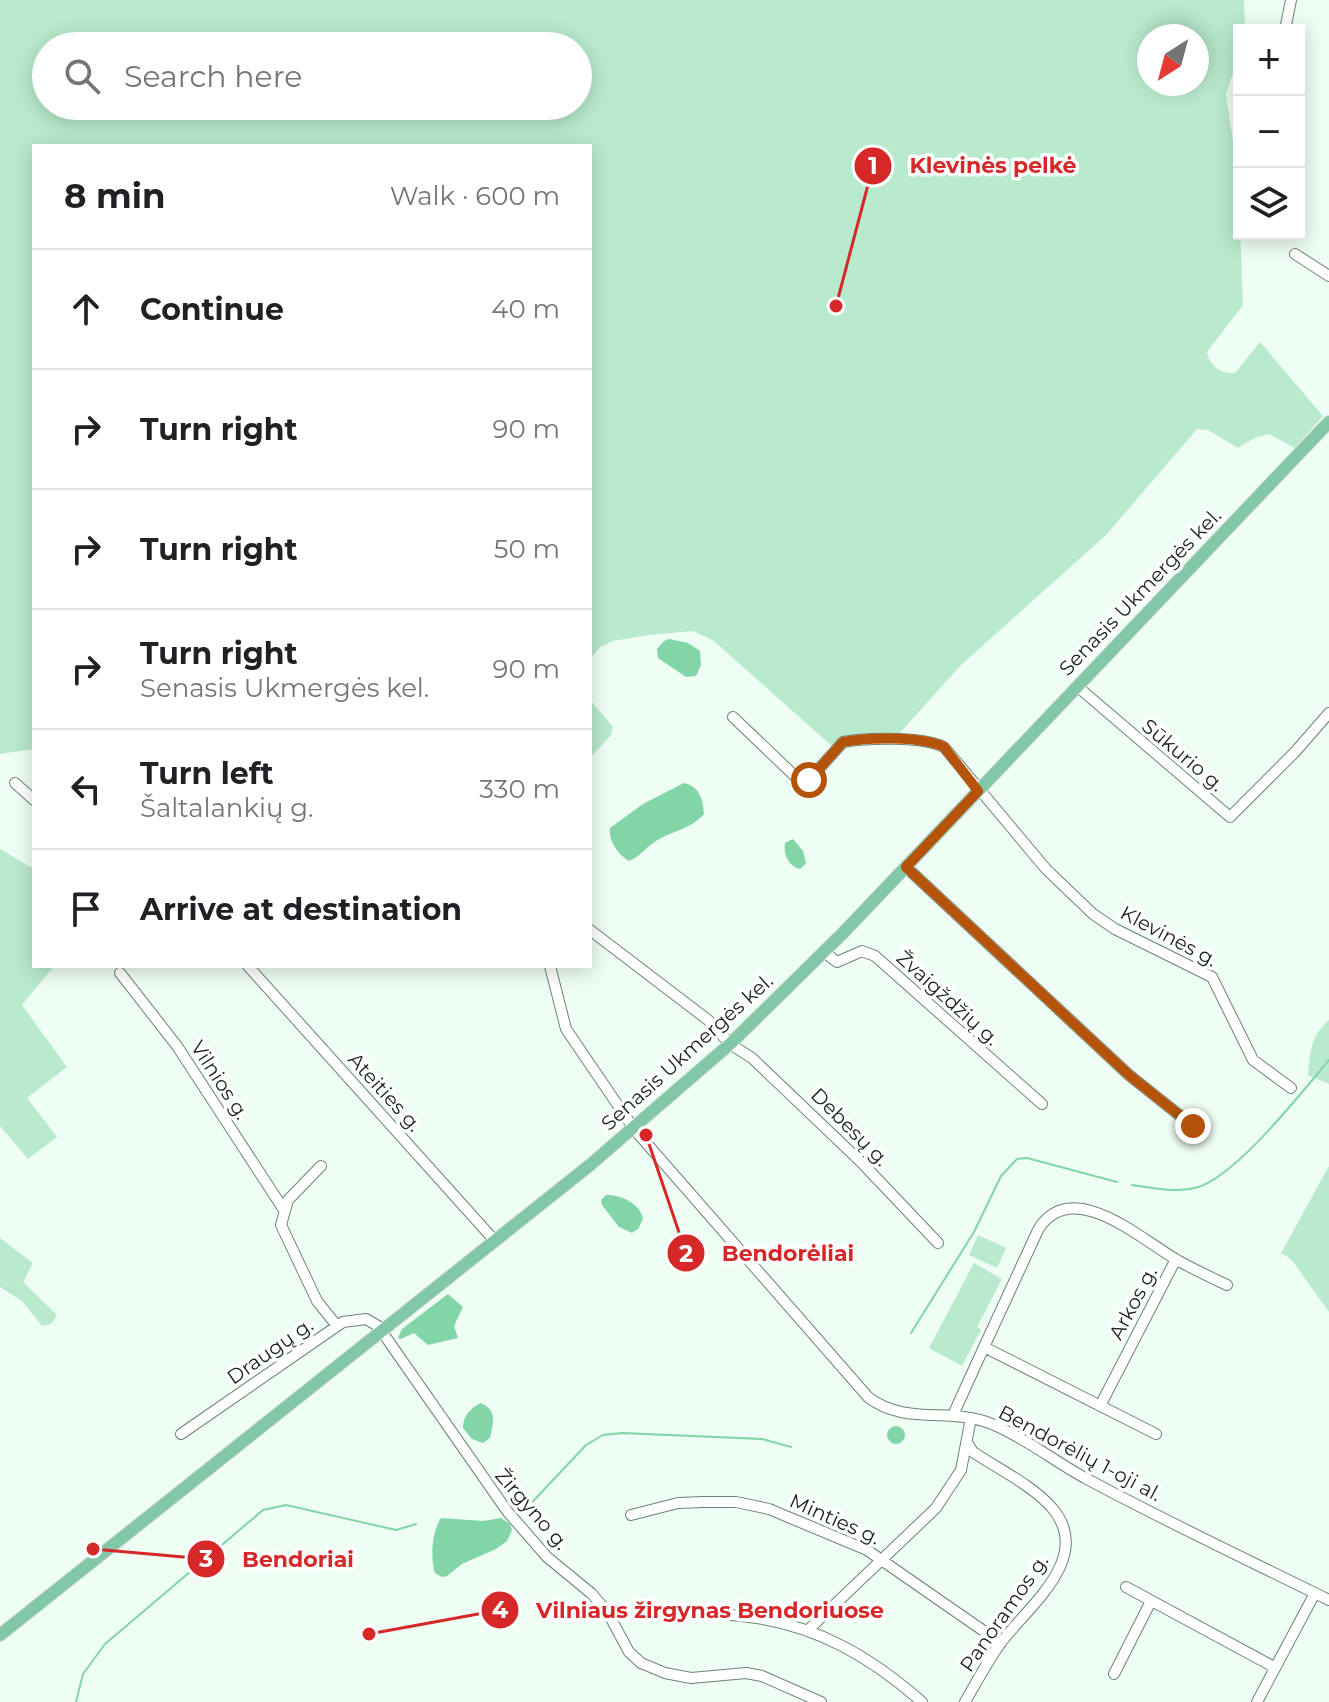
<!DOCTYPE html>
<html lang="en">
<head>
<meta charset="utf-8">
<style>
  body { margin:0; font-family:Montserrat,sans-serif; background:#f2f2f2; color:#202124 }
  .controls { position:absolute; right:24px; top:24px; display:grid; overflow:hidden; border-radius:0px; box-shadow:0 4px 20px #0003 }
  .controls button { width:72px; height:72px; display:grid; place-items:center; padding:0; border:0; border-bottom:2px solid #e0e0e0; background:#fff; color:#202124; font:40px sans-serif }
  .compass { position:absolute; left:1137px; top:24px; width:72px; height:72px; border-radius:50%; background:#fff; box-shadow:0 4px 20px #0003; rotate:216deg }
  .stop { position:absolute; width:24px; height:24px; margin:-18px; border:6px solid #b45309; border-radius:50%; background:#fff }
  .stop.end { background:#b45309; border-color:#fff; box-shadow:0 2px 8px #0008 }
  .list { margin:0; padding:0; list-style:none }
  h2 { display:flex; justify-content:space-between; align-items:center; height:104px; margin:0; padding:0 32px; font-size:34px }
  h2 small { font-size:26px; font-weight:400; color:#757577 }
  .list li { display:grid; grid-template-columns:52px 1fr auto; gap:24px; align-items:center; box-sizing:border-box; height:120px; padding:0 32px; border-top:2px solid #e0e0e0 }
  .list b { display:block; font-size:30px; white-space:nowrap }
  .list p { margin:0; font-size:26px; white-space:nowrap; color:#757577 }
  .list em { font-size:26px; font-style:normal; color:#757577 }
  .icon { flex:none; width:44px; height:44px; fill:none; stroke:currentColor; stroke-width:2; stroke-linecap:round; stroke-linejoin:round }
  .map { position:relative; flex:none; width:1329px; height:1702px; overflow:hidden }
  .search { position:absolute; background:#fff; box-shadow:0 4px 20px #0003; left:32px; top:32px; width:560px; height:88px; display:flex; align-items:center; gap:20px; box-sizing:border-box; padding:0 28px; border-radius:44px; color:#757577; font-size:30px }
  .panel { position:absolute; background:#fff; box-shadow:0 4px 20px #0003; left:32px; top:144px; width:560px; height:824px; border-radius:0px }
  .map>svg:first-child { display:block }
  .green { fill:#b9eacd; fill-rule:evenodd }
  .water { fill:#81d5a7 }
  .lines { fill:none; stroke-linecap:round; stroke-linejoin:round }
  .stream { stroke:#81d5a7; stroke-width:2 }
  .minor-casing { stroke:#6c8476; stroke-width:12 }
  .major-casing { stroke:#dadcdb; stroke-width:14 }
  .minor { stroke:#fff; stroke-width:10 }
  .major { stroke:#82c7a7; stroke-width:12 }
  .route { stroke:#b45309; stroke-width:10 }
  .labels { text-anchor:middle; stroke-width:7; stroke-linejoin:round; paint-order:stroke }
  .street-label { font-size:20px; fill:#19231d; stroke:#fff }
  .leader { fill:none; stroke:#d62828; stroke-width:3 }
  .callout-dot { fill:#d62828; stroke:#fff; stroke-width:3 }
  .mark-label { font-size:24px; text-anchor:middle; font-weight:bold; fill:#fff }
  .callout-label { font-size:22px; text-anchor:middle; font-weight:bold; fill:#d62828; stroke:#fff; stroke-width:7; stroke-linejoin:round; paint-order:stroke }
</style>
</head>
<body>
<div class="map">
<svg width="1329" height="1702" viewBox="0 0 1329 1702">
  <rect width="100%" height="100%" fill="#eefef4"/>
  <path class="green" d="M0,0h1244l1,30h-6v25l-13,39 12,82 5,129 -36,47c3,14 13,22 28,21l25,-31 63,74 -28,32 -26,-14 -14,4 -17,10 -30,-18 -11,-1 -91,106 -145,130 -63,70 -65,12 -119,-106 -21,-10 -44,4 -36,6 -13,6 -10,12v-513h-556v603l-34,5zM1149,36h48v48h-48zM46,46h532v60h-532z
    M590,700l23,27 -2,8 -21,23z
    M0,849l34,20v97h20l-32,39 45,62 -40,31 30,39 -29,22 -28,-33z
    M1329,1020v64l-21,-9c2,-23 3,-40 21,-55z
    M1329,1166v146l-38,-53 -10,-6z
    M978,1235l28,13 -9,20 -28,-13z
    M0,1238l33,25 -10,19 34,33 -6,9 -9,2 -20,-25 -22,-14z
    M974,1263l28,16 -25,48 4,3 -19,36 -33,-18z"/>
  <path class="water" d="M669,639l19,4 12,8 1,14 -5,11 -10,1 -28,-19 -1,-9 7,-8z
    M684,783c16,4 19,16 20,31 -13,15 -32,17 -48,27 -10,6 -16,16 -27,20 -10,-6 -21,-20 -19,-33l33,-24z
    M793,839l10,12 3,12 -6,6c-11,-2 -17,-15 -15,-26z
    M606,1195c15,0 34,8 37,24l-5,10 -6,4 -13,-6 -17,-22 -1,-5z
    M448,1294l15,13 -9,19 4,12 -30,7 -14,-12 -13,6 -3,-1 4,-9z
    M481,1403c17,8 12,20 9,35l-7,5 -11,-4 -9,-11c0,-12 7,-20 18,-25z
    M887 1435a9 9 0 1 1 18 0a9 9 0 1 1-18 0Z
    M441,1518l42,3 18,-3 9,6 2,6 -5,11 -11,8 -34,15 -15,12 -5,1 -7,-4c-5,-16 -3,-41 6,-55z"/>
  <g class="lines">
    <path class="stream" d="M1132,1185c20,3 43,8 63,3 39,-9 107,-96 134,-128
      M911,1333l63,-101 27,-56 16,-17 10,-1 90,24
      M521,1514l65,-69 17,-10 19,-2 140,6 29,8
      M76,1702l7,-28 22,-30 158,-134 23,-5 110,25 20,-6"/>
    <g class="minor-casing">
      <path id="minor" d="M1285,30l6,-30
        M1295,254l34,22
        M1078,687l152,130 65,-65 34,-39
        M733,717l68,65 8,-2 34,-38c24,-4 79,-6 101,5l102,122 47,45 22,15 97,48 41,83 38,28
        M15,783l19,17
        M906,867l223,208 64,51
        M590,930l118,90 22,24 22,14 110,105 76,80
        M824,952l13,10 25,-11 13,5 167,148
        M248,966l247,275
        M550,966l16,63 68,100 234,268c37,29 83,10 124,27 34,14 63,38 95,55 80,43 161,81 242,121
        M120,973l57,73 107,164
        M321,1166l-33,34 -7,25 36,76 20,25
        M984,1347l54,-117c33,-55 104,10 139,30 16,9 33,17 50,25
        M1100,1406l76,-147
        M953,1415l31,-68 172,87
        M181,1434l162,-112 23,-3 12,7 129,185 40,46 45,37 16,19 21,39 12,11 24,10 26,5 55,-5 16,3 59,26
        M631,1515l47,-12 25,-1h33l33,7 98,41 134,93
        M1126,1587l148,80
        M663,1612c29,1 58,1 86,5 68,8 123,41 173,85
        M808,1630l128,-122 25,-38 10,-52
        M1114,1674l37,-73
        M965,1702c11,-19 22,-40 35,-58 26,-36 94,-85 53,-135 -18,-22 -56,-41 -80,-57l-5,-8
        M1257,1702l58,-109"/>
    </g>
    <g class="major-casing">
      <path id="major" d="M0,1635l590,-470 140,-121 114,-112 485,-510"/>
    </g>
    <use href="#minor" class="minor"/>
    <use href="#major" class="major"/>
  </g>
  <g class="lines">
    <path class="route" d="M809,780l34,-38c24,-5 79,-6 101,5l34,44 -72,76 223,208 64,51"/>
  </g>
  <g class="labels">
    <g class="street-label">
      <text transform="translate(1140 592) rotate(-46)" y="7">Senasis Ukmergės kel.</text>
      <text transform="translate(1183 755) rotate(40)" y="7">Sūkurio g.</text>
      <text transform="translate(1169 936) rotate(28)" y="7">Klevinės g.</text>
      <text transform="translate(948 998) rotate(42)" y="7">Žvaigždžių g.</text>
      <text transform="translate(687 1052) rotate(-42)" y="7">Senasis Ukmergės kel.</text>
      <text transform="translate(220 1080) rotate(57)" y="7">Vilnios g.</text>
      <text transform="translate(385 1092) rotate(48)" y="7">Ateities g.</text>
      <text transform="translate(850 1127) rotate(45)" y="7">Debesų g.</text>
      <text transform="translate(1133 1303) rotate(-62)" y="7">Arkos g.</text>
      <text transform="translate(270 1351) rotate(-35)" y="7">Draugų g.</text>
      <text transform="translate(1080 1453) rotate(28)" y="7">Bendorėlių 1-oji al.</text>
      <text transform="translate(532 1509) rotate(49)" y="7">Žirgyno g.</text>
      <text transform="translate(835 1519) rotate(24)" y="7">Minties g.</text>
      <text transform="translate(1004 1613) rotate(-55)" y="7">Panoramos g.</text>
    </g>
  </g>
  <path class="leader" d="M836 306L873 166M646 1135L686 1253M93 1549L206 1559M369 1634L500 1610"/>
  <g class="callout-dot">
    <circle cx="836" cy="306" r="8"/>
    <circle cx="646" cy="1135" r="8"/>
    <circle cx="93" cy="1549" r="8"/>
    <circle cx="369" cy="1634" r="8"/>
    <circle cx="873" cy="166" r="20"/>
    <circle cx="686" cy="1253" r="20"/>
    <circle cx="206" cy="1559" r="20"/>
    <circle cx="500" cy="1610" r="20"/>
  </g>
  <g class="mark-label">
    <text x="873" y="174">1</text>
    <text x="686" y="1262">2</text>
    <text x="206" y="1567">3</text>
    <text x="500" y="1618">4</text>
  </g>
  <g class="callout-label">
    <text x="993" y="173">Klevinės pelkė</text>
    <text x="788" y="1261">Bendorėliai</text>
    <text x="298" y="1567">Bendoriai</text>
    <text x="710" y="1618">Vilniaus žirgynas Bendoriuose</text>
  </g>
</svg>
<div class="controls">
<button>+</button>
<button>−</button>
<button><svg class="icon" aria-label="layers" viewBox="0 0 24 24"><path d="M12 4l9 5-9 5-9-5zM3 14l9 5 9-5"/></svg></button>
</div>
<svg class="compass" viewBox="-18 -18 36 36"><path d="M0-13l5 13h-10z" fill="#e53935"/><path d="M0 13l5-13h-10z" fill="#757577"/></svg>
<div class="stop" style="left:809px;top:780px"></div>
<div class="stop end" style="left:1193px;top:1126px"></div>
<div class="search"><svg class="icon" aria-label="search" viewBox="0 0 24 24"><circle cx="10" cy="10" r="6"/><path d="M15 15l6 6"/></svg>Search here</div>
<section class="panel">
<h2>8 min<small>Walk · 600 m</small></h2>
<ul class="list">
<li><svg class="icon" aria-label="ahead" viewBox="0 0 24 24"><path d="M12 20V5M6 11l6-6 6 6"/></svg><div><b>Continue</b></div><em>40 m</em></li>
<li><svg class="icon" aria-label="right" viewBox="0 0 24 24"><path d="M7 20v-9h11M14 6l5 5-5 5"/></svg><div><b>Turn right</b></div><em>90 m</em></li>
<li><svg class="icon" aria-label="right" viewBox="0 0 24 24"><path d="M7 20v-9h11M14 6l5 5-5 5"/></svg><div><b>Turn right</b></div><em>50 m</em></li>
<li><svg class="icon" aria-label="right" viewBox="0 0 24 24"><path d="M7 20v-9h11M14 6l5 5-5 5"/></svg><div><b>Turn right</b><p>Senasis Ukmergės kel.</p></div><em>90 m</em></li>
<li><svg class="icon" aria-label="left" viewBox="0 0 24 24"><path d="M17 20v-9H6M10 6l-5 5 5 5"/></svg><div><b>Turn left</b><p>Šaltalankių g.</p></div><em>330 m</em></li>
<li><svg class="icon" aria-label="arrive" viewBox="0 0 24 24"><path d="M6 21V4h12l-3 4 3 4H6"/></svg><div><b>Arrive at destination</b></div></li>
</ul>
</section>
</div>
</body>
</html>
